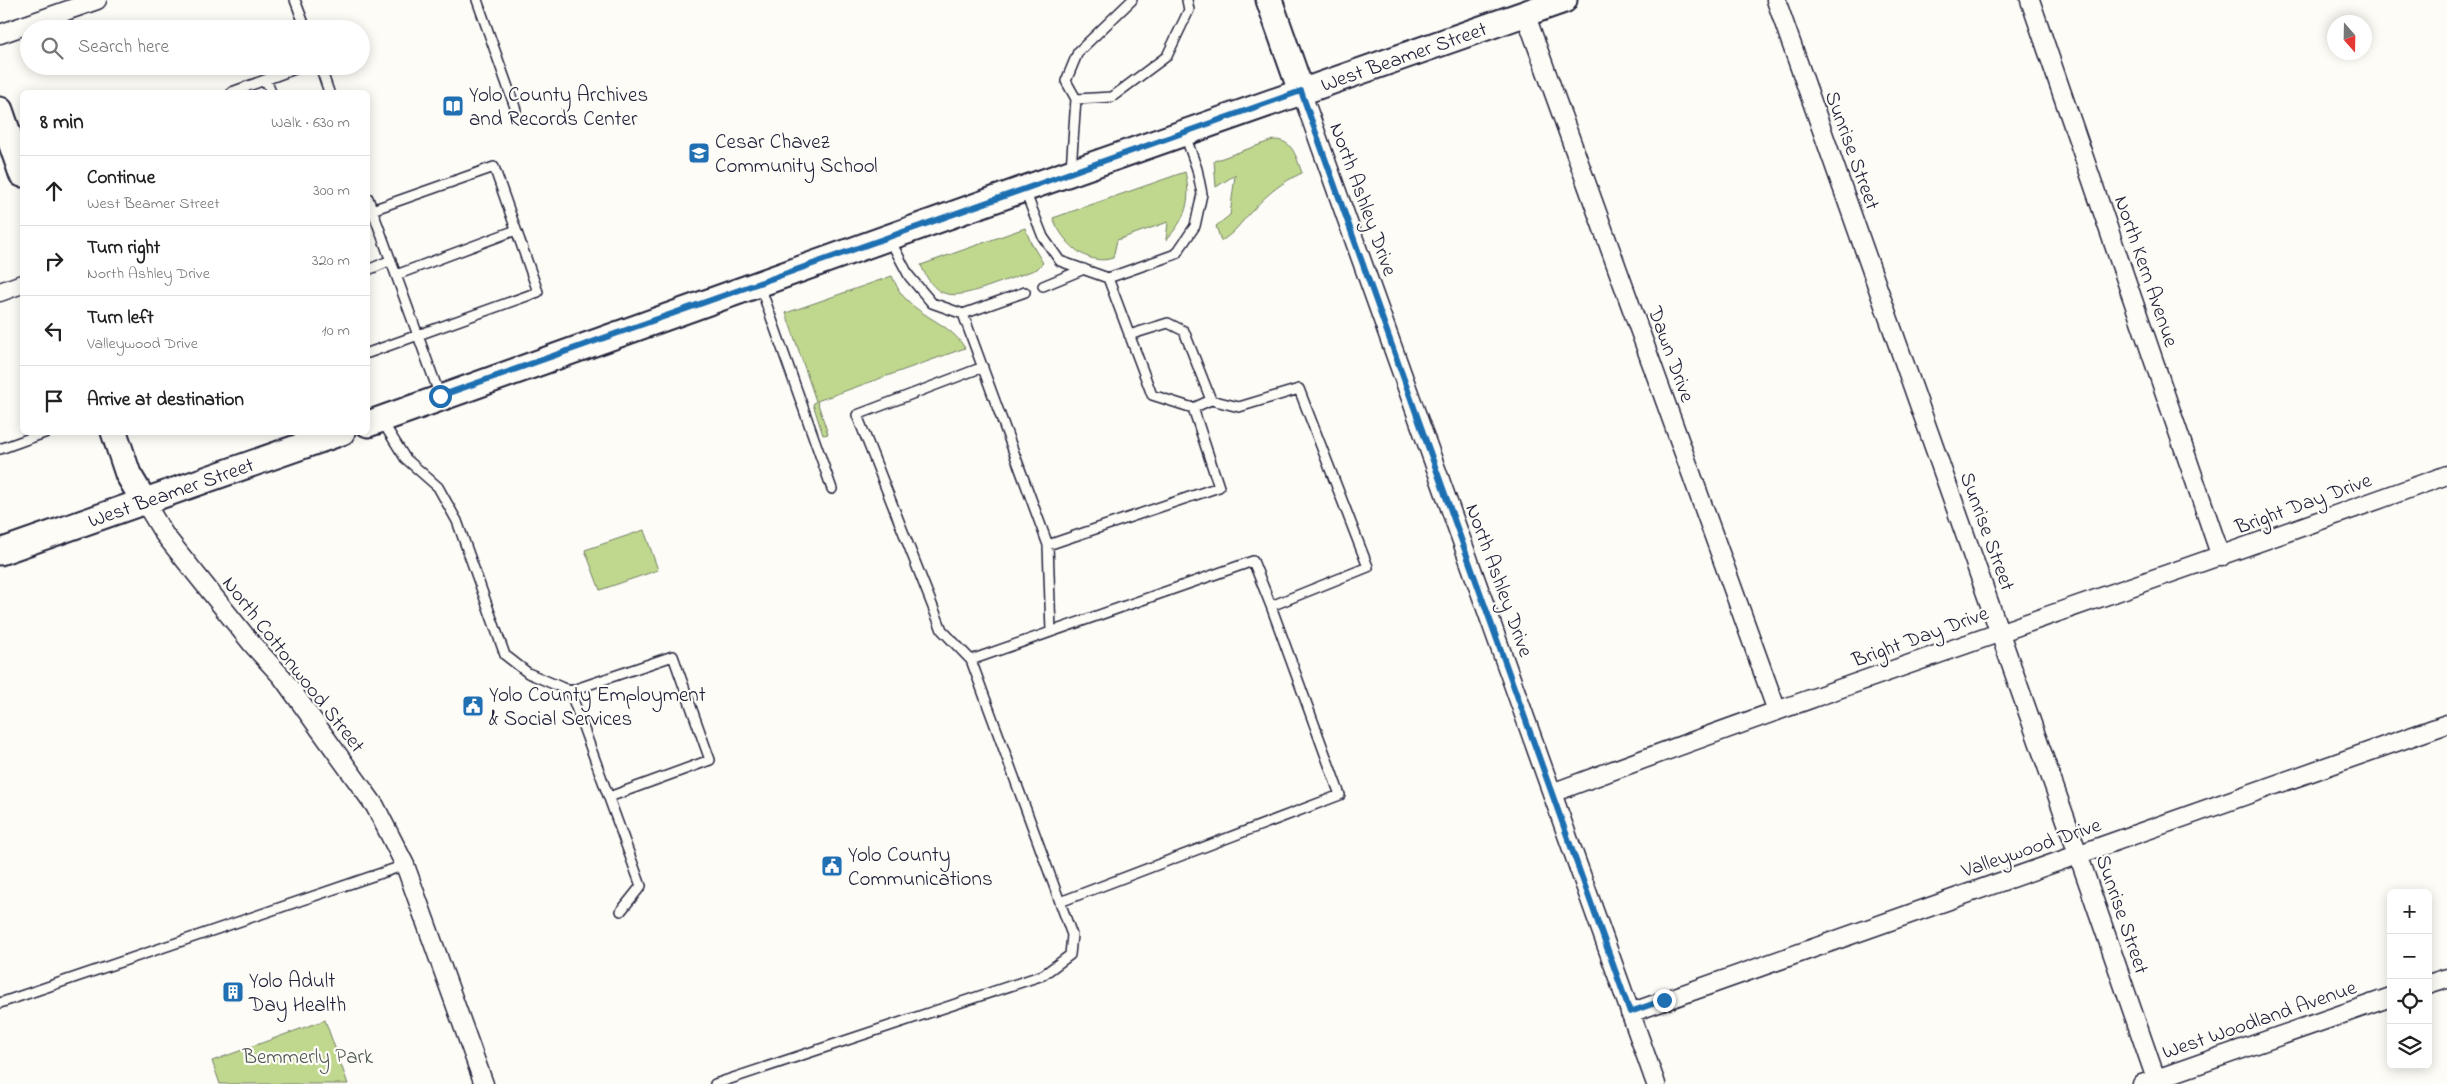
<!DOCTYPE html>
<html lang="en">
<head>
<meta charset="utf-8">
<style>
  body { margin:0; font-family:"Indie Flower",sans-serif; background:#f2f2f2; color:#222 }
  .controls { position:absolute; right:15px; bottom:15px; display:grid; overflow:hidden; border-radius:8px; box-shadow:0 2px 12px #0003 }
  .controls button { width:45px; height:45px; display:grid; place-items:center; padding:0; border:0; border-bottom:1px solid #e0e0e0; background:#fff; color:#222; font:25px sans-serif }
  .compass { position:absolute; left:2327px; top:15px; width:45px; height:45px; border-radius:50%; background:#fff; box-shadow:0 2px 12px #0003; rotate:160deg }
  .stop { position:absolute; width:15px; height:15px; margin:-11px; border:4px solid #1f6fb2; border-radius:50%; background:#fff }
  .stop.end { background:#1f6fb2; border-color:#fff; box-shadow:0 1px 5px #0008 }
  .list { margin:0; padding:0; list-style:none }
  h2 { display:flex; justify-content:space-between; align-items:center; height:65px; margin:0; padding:0 20px; font-size:21px }
  h2 small { font-size:16px; font-weight:400; color:#767676 }
  .list li { display:grid; grid-template-columns:32px 1fr auto; gap:15px; align-items:center; box-sizing:border-box; height:70px; padding:0 20px; border-top:1px solid #e0e0e0 }
  .list b { display:block; font-size:19px; white-space:nowrap }
  .list p { margin:0; font-size:16px; white-space:nowrap; color:#767676 }
  .list em { font-size:16px; font-style:normal; color:#767676 }
  .icon { flex:none; width:28px; height:28px; fill:none; stroke:currentColor; stroke-width:2; stroke-linecap:round; stroke-linejoin:round }
  .map { position:relative; flex:none; width:2447px; height:1084px; overflow:hidden }
  .search { position:absolute; background:#fff; box-shadow:0 2px 12px #0003; left:20px; top:20px; width:350px; height:55px; display:flex; align-items:center; gap:12px; box-sizing:border-box; padding:0 18px; border-radius:28px; color:#767676; font-size:19px }
  .panel { position:absolute; background:#fff; box-shadow:0 2px 12px #0003; left:20px; top:90px; width:350px; height:345px; border-radius:8px }
  .map>svg:first-child { display:block }
  .green { fill:#c0d88e; stroke:#717d64 }
  .lines { fill:none; stroke-linecap:round; stroke-linejoin:round }
  .lane-casing { stroke:#22223b; stroke-width:12 }
  .street-casing { stroke:#22223b; stroke-width:21 }
  .secondary-casing { stroke:#22223b; stroke-width:29 }
  .lane { stroke:#fdfcf7; stroke-width:9 }
  .street { stroke:#fdfcf7; stroke-width:18 }
  .secondary { stroke:#fdfcf7; stroke-width:25 }
  .route { stroke:#1f6fb2; stroke-width:6 }
  .labels { text-anchor:middle; stroke-width:4.5; stroke-linejoin:round; paint-order:stroke }
  .street-label { font-size:21px; fill:#22223b; stroke:#fdfcf7 }
  .poi-label { font-size:21px; fill:#22223b; stroke:#fdfcf7; text-anchor:start }
  .park-label { font-size:21px; fill:#515954; stroke:#fdfcf7 }
</style>
</head>
<body>
<div class="map">
<svg width="2447" height="1084" viewBox="0 0 2447 1084">
  <rect width="100%" height="100%" fill="#fdfcf7"/>
  <filter id="ink" filterUnits="userSpaceOnUse"><feTurbulence type="fractalNoise" baseFrequency=".02" numOctaves="2"/><feDisplacementMap in="SourceGraphic" scale="10" xChannelSelector="R" yChannelSelector="G"/><feConvolveMatrix kernelMatrix="1 2 1 2 8 2 1 2 1" color-interpolation-filters="sRGB"/></filter>
  <g filter="url(#ink)">
    <path class="green" d="M1273,140c20,-1 23,17 29,33 -20,9 -35,21 -50,38 -11,11 -17,22 -31,30l-5,-15 14,-11 5,-40 -19,12 -2,-26z
      M1185,172c7,28 1,47 -19,68l2,-18 -51,18 -4,18c-27,9 -51,-17 -60,-40z
      M1025,228l6,15 12,20 -6,6c-16,6 -31,11 -47,17 -34,11 -53,18 -69,-21z
      M892,276c4,8 7,17 14,23 18,20 45,25 59,49l-148,53 11,33 -5,1 -10,-31 3,-3 -30,-88z
      M644,530l14,40 -58,20 -15,-40z
      M325,1020l23,64h-128l-8,-23z"/>
    <g class="lines">
      <g class="lane-casing">
        <path id="lane" d="M295,0l11,29
          M477,0l39,110
          M320,66l9,26
          M266,80l5,12
          M232,92l71,-26
          M1076,99l36,-2 55,-41 22,-46 -2,-10
          M1071,169l5,-70 -10,-18 12,-29 54,-52
          M1025,191l18,46 17,24 48,17 44,117 41,13 26,79 -171,58
          M368,198l72,198
          M890,240l19,36 23,27 31,11 85,231 3,87
          M368,270l23,-10
          M396,275l120,-45
          M1108,278l68,-24 19,-28 7,-32 -5,-25 -12,-34
          M760,286l72,203
          M1043,286l41,-17
          M963,314l62,-22
          M1129,335l39,-12 16,8 27,69 -18,8
          M368,353l170,-61 -44,-125 -122,43
          M1211,400l28,7 60,-18 69,178 -97,39 69,189 -280,107 -89,-242 282,-99 18,45
          M382,421l23,37 33,29 19,34 48,134 23,18 42,18 71,195 -20,25
          M0,449l47,-17
          M971,660l-29,-30 -85,-215 126,-48
          M570,691l103,-35 37,104 -101,37
          M0,1003l405,-138
          M715,1084l328,-109 27,-20 2,-20 -12,-33"/>
      </g>
      <g class="street-casing">
        <path id="street" d="M1776,0l302,854 78,225
          M2030,0l191,557
          M1525,13l252,698
          M0,34l97,-34
          M1301,91l355,993
          M0,292l22,-8
          M144,501l20,33 88,110 30,33 93,129 30,59 79,219
          M1552,793c296,-111 597,-210 895,-318
          M2428,984l19,-6
          M1630,1013l817,-289
          M2142,1084l249,-87"/>
      </g>
      <g class="secondary-casing">
        <g id="secondary">
          <path d="M1269,0l32,91"/>
          <path d="M0,110l22,64"/>
          <path id="s1" d="M368,424l656,-235 540,-189"/>
          <path d="M114,432l14,42 16,27"/>
          <path id="s2" d="M0,552l342,-120"/>
        </g>
      </g>
      <use href="#lane" class="lane"/>
      <use href="#street" class="street"/>
      <use href="#secondary" class="secondary"/>
    </g>
  </g>
  <g class="lines" filter="url(#ink)">
    <path class="route" d="M440,396l861,-305 329,921 34,-12"/>
  </g>
  <defs>
    <g id="library-square" transform="scale(1.125)"><rect x="-9" y="-9" width="18" height="18" rx="4" fill="#1f6fb2" stroke="#fdfcf7"/><path d="M-6-4Q-3-5.5-.7-3.5V5Q-3 3-6 4ZM6-4Q3-5.5 .7-3.5V5Q3 3 6 4Z" fill="#fff"/></g>
    <g id="school-square" transform="scale(1.125)"><rect x="-9" y="-9" width="18" height="18" rx="4" fill="#1f6fb2" stroke="#fdfcf7"/><path d="M0-5L7-2L0 1L-7-2ZM-4 1L0 2.5L4 1V4Q0 6-4 4Z" fill="#fff"/></g>
    <g id="civic-square" transform="scale(1.125)"><rect x="-9" y="-9" width="18" height="18" rx="4" fill="#1f6fb2" stroke="#fdfcf7"/><path d="M-.6-6.5H3V-4.5H.6V-3L4-1V1h2V6H-6V1h2V-1L-.6-3ZM-1.2 2.5V6h2.4V2.5Z" fill="#fff"/></g>
    <g id="building-square" transform="scale(1.125)"><rect x="-9" y="-9" width="18" height="18" rx="4" fill="#1f6fb2" stroke="#fdfcf7"/><path d="M-4-6H4V6H1V3H-1V6H-4ZM-2.5-4.3h1.7v1.8h-1.7ZM.8-4.3h1.7v1.8H.8ZM-2.5-1h1.7V.8h-1.7ZM.8-1h1.7V.8H.8Z" fill="#fff"/></g>
  </defs>
  <g fill-rule="evenodd">
    <use href="#library-square" x="453" y="106"/>
    <use href="#school-square" x="699" y="153"/>
    <use href="#civic-square" x="473" y="706"/>
    <use href="#civic-square" x="832" y="866"/>
    <use href="#building-square" x="233" y="992"/>
  </g>
  <g class="labels">
    <g class="street-label">
      <text dy="7" stroke="none"><textPath href="#s1" startOffset="1099">West Beamer Street</textPath></text>
      <text transform="translate(1853 150) rotate(70)" y="7">Sunrise Street</text>
      <text transform="translate(1364 199) rotate(70)" y="7">North Ashley Drive</text>
      <text transform="translate(2147 271) rotate(71)" y="7">North Kern Avenue</text>
      <text transform="translate(1672 354) rotate(70)" y="7">Dawn Drive</text>
      <text dy="7" stroke="none"><textPath href="#s2" startOffset="181">West Beamer Street</textPath></text>
      <text transform="translate(2303 503) rotate(-20)" y="7">Bright Day Drive</text>
      <text transform="translate(1988 531) rotate(70)" y="7">Sunrise Street</text>
      <text transform="translate(1500 580) rotate(70)" y="7">North Ashley Drive</text>
      <text transform="translate(1920 636) rotate(-20)" y="7">Bright Day Drive</text>
      <text transform="translate(294 664) rotate(52)" y="7">North Cottonwood Street</text>
      <text transform="translate(2031 847) rotate(-19)" y="7">Valleywood Drive</text>
      <text transform="translate(2123 914) rotate(71)" y="7">Sunrise Street</text>
      <text transform="translate(2259 1019) rotate(-19)" y="7">West Woodland Avenue</text>
    </g>
    <g class="poi-label">
      <text x="469" y="101">Yolo County Archives<tspan x="469" dy="24">and Records Center</tspan></text>
      <text x="715" y="148">Cesar Chavez<tspan x="715" dy="24">Community School</tspan></text>
      <text x="489" y="701">Yolo County Employment<tspan x="489" dy="24">&amp; Social Services</tspan></text>
      <text x="848" y="861">Yolo County<tspan x="848" dy="24">Communications</tspan></text>
      <text x="249" y="987">Yolo Adult<tspan x="249" dy="24">Day Health</tspan></text>
    </g>
    <g class="park-label">
      <text x="308" y="1063">Bemmerly Park</text>
    </g>
  </g>
</svg>
<div class="controls">
<button>+</button>
<button>−</button>
<button><svg class="icon" aria-label="locate" viewBox="0 0 24 24"><circle cx="12" cy="12" r="6"/><path d="M12 2v4M12 18v4M2 12h4M18 12h4"/></svg></button>
<button><svg class="icon" aria-label="layers" viewBox="0 0 24 24"><path d="M12 4l9 5-9 5-9-5zM3 14l9 5 9-5"/></svg></button>
</div>
<svg class="compass" viewBox="-18 -18 36 36"><path d="M0-13l5 13h-10z" fill="#e53935"/><path d="M0 13l5-13h-10z" fill="#767676"/></svg>
<div class="stop" style="left:440px;top:396px"></div>
<div class="stop end" style="left:1664px;top:1000px"></div>
<div class="search"><svg class="icon" aria-label="search" viewBox="0 0 24 24"><circle cx="10" cy="10" r="6"/><path d="M15 15l6 6"/></svg>Search here</div>
<section class="panel">
<h2>8 min<small>Walk · 630 m</small></h2>
<ul class="list">
<li><svg class="icon" aria-label="ahead" viewBox="0 0 24 24"><path d="M12 20V5M6 11l6-6 6 6"/></svg><div><b>Continue</b><p>West Beamer Street</p></div><em>300 m</em></li>
<li><svg class="icon" aria-label="right" viewBox="0 0 24 24"><path d="M7 20v-9h11M14 6l5 5-5 5"/></svg><div><b>Turn right</b><p>North Ashley Drive</p></div><em>320 m</em></li>
<li><svg class="icon" aria-label="left" viewBox="0 0 24 24"><path d="M17 20v-9H6M10 6l-5 5 5 5"/></svg><div><b>Turn left</b><p>Valleywood Drive</p></div><em>10 m</em></li>
<li><svg class="icon" aria-label="arrive" viewBox="0 0 24 24"><path d="M6 21V4h12l-3 4 3 4H6"/></svg><div><b>Arrive at destination</b></div></li>
</ul>
</section>
</div>
</body>
</html>
